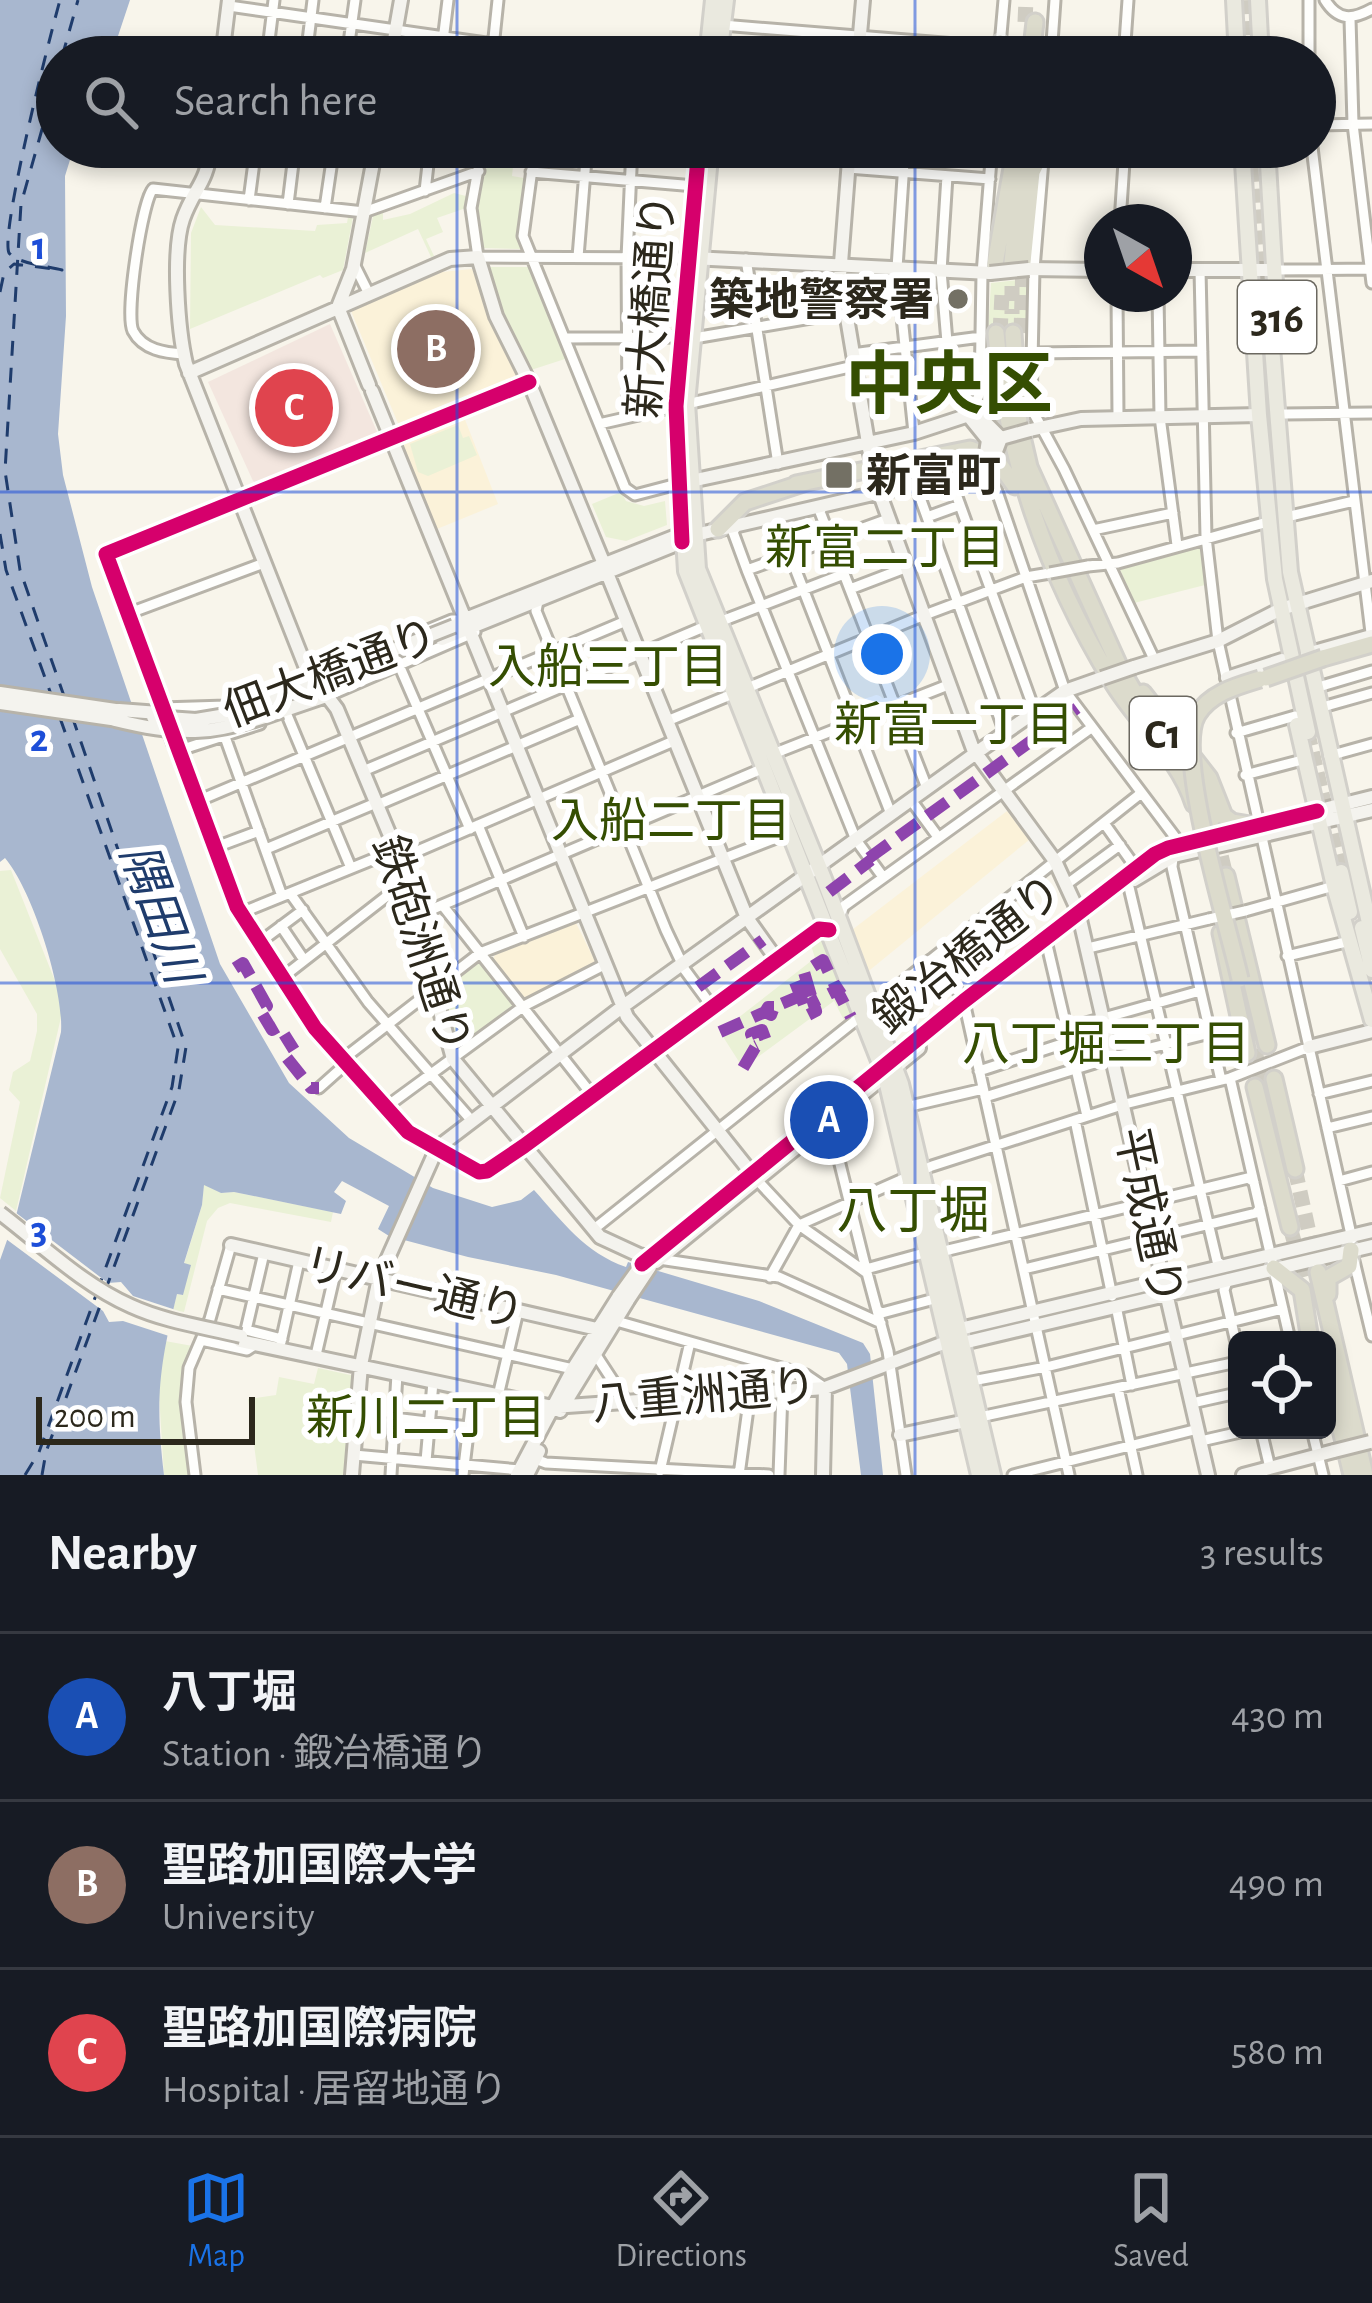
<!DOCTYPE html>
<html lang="en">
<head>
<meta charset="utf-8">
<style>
  body { margin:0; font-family:"Alegreya Sans","Noto Sans JP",sans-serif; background:#20242c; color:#f1f3f6 }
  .controls { position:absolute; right:36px; bottom:36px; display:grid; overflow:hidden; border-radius:18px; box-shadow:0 6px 18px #0003 }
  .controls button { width:108px; height:108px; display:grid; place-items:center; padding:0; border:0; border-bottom:3px solid #363941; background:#171b24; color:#f1f3f6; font:60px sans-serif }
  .compass { position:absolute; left:1084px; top:204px; width:108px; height:108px; border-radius:50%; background:#171b24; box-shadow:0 6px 18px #0003; rotate:140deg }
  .scale { position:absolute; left:36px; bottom:30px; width:219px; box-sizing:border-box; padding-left:12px; border:6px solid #2c281c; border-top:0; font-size:33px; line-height:42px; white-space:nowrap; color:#2c281c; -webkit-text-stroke:9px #fff; paint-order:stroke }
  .you { position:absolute; left:882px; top:654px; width:42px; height:42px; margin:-30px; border:9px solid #fff; border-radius:50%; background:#1a73e8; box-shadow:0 0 0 18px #1a73e833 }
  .badge { display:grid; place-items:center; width:78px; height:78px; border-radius:50%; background:#1a73e8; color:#fff; font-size:39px; font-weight:700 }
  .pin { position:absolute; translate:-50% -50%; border:6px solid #fff; box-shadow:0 3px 12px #0006 }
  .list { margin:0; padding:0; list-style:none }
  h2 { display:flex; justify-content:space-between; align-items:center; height:156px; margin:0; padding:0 48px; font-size:51px }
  h2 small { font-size:39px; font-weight:400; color:#9ea1a6 }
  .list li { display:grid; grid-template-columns:78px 1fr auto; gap:36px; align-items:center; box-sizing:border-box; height:168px; padding:0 48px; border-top:3px solid #363941 }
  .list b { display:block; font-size:45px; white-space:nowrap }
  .list p { margin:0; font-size:39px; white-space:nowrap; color:#9ea1a6 }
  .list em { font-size:39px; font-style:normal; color:#9ea1a6 }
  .icon { flex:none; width:66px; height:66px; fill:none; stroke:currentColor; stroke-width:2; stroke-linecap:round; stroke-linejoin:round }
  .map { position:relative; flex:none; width:1372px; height:1475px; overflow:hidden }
  .search { position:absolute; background:#171b24; box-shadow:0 6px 18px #0003; left:36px; right:36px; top:36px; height:132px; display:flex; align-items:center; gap:30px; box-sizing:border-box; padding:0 42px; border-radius:66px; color:#9ea1a6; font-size:45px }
  .sheet { height:660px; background:#171b24 }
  nav { display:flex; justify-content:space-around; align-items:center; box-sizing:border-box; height:168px; border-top:3px solid #363941; background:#171b24; font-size:33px; color:#9ea1a6 }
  nav a { display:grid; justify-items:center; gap:6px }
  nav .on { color:#1a73e8 }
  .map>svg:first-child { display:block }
  .built { fill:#fbf2d9 }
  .medical { fill:#f3e6df }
  .green { fill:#eaf1d6 }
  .water { fill:#a8b7cf }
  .pier { fill:#f8f5eb }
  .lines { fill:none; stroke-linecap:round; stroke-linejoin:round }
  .ferry { stroke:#1f3c6c; stroke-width:3; stroke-dasharray:15 12; stroke-linecap:butt }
  .primary-tunnel { stroke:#cfccc2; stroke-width:14; stroke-dasharray:14 7; stroke-linecap:butt }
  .highway-tunnel { stroke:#cfccc2; stroke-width:15; stroke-dasharray:15 8; stroke-linecap:butt }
  .street-casing { stroke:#b7b3a9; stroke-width:15 }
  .secondary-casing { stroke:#b7b3a9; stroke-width:18 }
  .primary-casing { stroke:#d2d0ca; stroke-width:20 }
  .highway-casing { stroke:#d2d0ca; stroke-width:21 }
  .street { stroke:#fefefc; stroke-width:9 }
  .secondary { stroke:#f4f3ee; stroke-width:12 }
  .primary { stroke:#eae9df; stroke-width:14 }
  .highway { stroke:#dcdbcc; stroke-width:15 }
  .street-bridge-casing { stroke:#b7b3a9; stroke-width:15; stroke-linecap:butt }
  .secondary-bridge-casing { stroke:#b7b3a9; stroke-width:18; stroke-linecap:butt }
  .highway-bridge-casing { stroke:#d2d0ca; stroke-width:21; stroke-linecap:butt }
  .street-bridge { stroke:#fefefc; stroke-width:9 }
  .secondary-bridge { stroke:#f4f3ee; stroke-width:12 }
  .highway-bridge { stroke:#dcdbcc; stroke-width:15 }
  .quiet { stroke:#8e44ad; stroke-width:12; stroke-dasharray:24 12; stroke-linecap:butt }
  .cycleway-casing { stroke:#fff; stroke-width:22 }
  .cycleway { stroke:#d6006c; stroke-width:15 }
  .grid { fill:none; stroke:#1d4ed8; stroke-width:3; stroke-opacity:0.55 }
  .poi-dot { fill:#737064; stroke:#fff; stroke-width:4.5 }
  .labels { text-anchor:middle; stroke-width:12; stroke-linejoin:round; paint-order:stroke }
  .shield { fill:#fff; stroke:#6b6860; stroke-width:3 }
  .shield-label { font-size:42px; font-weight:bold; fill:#2c281c }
  .poi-label { font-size:45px; font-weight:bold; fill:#2c281c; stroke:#fff; text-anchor:end }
  .street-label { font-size:45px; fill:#2c281c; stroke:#fff }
  .neighbourhood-label { font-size:48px; fill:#354e02; stroke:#fff }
  .water-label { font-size:48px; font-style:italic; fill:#1f3c6c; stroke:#fff }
  .quarter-label { font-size:51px; fill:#354e02; stroke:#fff }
  .town-label { font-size:69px; font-weight:bold; fill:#354e02; stroke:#fff }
  .grid-label { font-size:39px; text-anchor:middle; font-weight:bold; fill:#1d4ed8; stroke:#fff; stroke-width:12; stroke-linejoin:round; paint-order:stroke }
</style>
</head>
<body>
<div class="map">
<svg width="1372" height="1475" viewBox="0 0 1372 1475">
  <rect width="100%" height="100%" fill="#f8f5eb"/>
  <path class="built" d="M472,269l46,107 -3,5 -115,47 -49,-117 91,-39z
    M464,417l34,87 -61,25 -35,-86z
    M1007,811l22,29 -164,134 -17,-41z
    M576,923l20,40 -73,37 -31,-39 3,-6z"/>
  <path class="medical" d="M330,324l48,110 -121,49 -4,-2 -45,-99z"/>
  <path class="green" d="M485,147h30l-3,29 12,2 -6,55 3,16 -39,-1 -6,-24z
    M454,193l12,3v12l-29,10 6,14 -17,7 8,17 -3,1 -13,-28 -53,24 8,-37 10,-3v7l27,-6z
    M201,207l14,18 100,6 2,-6 30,-2 1,-6h5l-10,53 -20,8 -3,-3 -130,54 1,-96z
    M488,267h42l38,91 -37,12 -31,-58z
    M1028,279l-3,54h-37l3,-50z
    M458,425l5,13 6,-2 8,19 -49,21 -10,-4 -8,-28z
    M621,492l5,9 18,5 21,-5 2,24 -41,16 -20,-4 -14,-33z
    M1199,545l3,2 3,38 -71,18 -14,-34z
    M11,870l48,121 3,22 -46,198 -16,-13 20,-96 -11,-12 4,-18 17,-11 7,-30v-17l-37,-65v-78z
    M822,933l36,82 -12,9 -12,-23 -91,67 -23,-36 95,-74 -5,-16z
    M480,960l39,46 -59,43 -17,-58z
    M204,1184l17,9 13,-1 99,20 -2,10 -101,-19 -12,5 -11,13 -23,91 -11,-2 4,-16 5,1 8,-30 -6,-1 18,-59z
    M165,1341l33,6 -12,55 9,73h-31l-6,-97z
    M318,1368l37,8 -8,99h-89l-10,-76 28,-4 3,-18 35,7z"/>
  <path class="water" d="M0,0h130l-19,57h-54v90h17l-9,29 1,140 -8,118 5,41 29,112 128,377 69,119 60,55 84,50 59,19 29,-7 13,-10c28,31 51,63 92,77l2,-5 131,39 104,42 7,11 13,121h-22l-14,-111 -8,-11 -283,-78 -88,-18 -79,-21 -11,-7 11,-23 -47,-25 -8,11 12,9 -5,13 -107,-22 -13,1 -17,-8 -2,20 -18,58 7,2 -8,30 -6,-1c-18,74 -22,105 -13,181h-164v-215l17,-48 44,-180c3,-42 -28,-141 -56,-174l-5,4z"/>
  <path class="pier" d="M11,1209l97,74 13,-1 12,14 46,15 -7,26 -49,-16 -14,1 -6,-11 -101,-75z"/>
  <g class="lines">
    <path class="ferry" d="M62,57l16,-57
      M57,76l-36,128 -16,267 15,99 44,126
      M0,292l4,-19 10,-9 48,6c-15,-4 -43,-6 -53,-17 -9,-21 41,-217 51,-253
      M0,534l6,36 46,127
      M72,716l114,331 -7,43 -72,196
      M60,718l118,330 -6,39 -73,199
      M25,1475l14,-23 57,-157
      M42,1475l4,-23 58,-157"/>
    <path class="primary-tunnel" d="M1250,0l3,57
      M1250,147l12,175
      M1308,732l33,140"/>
    <path class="highway-tunnel" d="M1025,22l1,-22
      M1003,168l1,-21
      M1021,169l2,-22
      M1012,263v51
      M1000,333l2,-39
      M1021,333l2,-71
      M978,440l17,-13 12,-20
      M1216,834l10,42
      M1255,1049l6,36
      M1295,1169l20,91
      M1290,1227l14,50"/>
    <g class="street-casing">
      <path id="street" d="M1309,0v57
        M1325,0c13,21 27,20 47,9
        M229,6l264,38
        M1350,19l3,105 19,159
        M722,25l271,22 7,-4
        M267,57l7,-57
        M306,57l7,-57
        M347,57l8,-57
        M441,57l7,-57
        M492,57l6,-57
        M999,57l5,-57
        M1051,57l4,-57
        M1124,57l4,-57
        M1315,125l57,-1
        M482,147l-11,61 7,49 211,1
        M535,147l-12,89 102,252 10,7 42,-11
        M764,147l86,6
        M905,147l-8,121 17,165
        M1312,147l60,494
        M1043,160l-9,109 -3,139 33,61 90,190
        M848,168l142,11
        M531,172l164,14
        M947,176l-6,95 6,71
        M425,191l5,-44
        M249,200l7,-53
        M288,204l7,-57
        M325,208l9,-61
        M1120,222l5,-75
        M578,257l9,-110
        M746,259l32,205
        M355,266l14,28
        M1200,270l6,267 12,104 134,598
        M1274,270l98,-1
        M1117,294l1,123
        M1158,294l2,123 17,128
        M565,338l117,-1
        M694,338l152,-26
        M1032,353l170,-2
        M184,354c-19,-1 -41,-4 -51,-23 -8,-17 9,-130 20,-142l211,23 115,-41
        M852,354l129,-17
        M971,413l9,-20 2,-119 10,-127
        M1284,414l88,-1
        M628,417l-1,-159 5,-111
        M599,424l255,-58
        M986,470l6,7 73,214 110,146 -3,30 49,213
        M956,475l-4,8 83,229
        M912,486l6,6 87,241
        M823,505l-3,7 107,276
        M770,517l7,5 114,292
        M927,517l33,-12
        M1286,517l68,-16
        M738,524l-5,8 14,38 109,270 27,37
        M1093,530l80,-17
        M1088,566l30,-3 153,-42
        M747,570l141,-51
        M850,589l55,-21
        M533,604l5,-3 -2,10 130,319 19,40 28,38
        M127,614l137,-51
        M719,622l125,-48
        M406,639l46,-19h10
        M399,665l71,164
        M1315,688l57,-17
        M325,697l150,-65
        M161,708l65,-2 87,-29
        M1319,708l53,-15
        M287,715l64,153
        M667,721l255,-105 104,-39 24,-4
        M260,724l-80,26 57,157 78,121 93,104 71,40 8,-1 37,-25 295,-217 10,1
        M1236,733l59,-17
        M225,737l57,159
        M773,754l175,-69
        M1329,756l43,-12
        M363,771l343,-145
        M1245,775l61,-16
        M200,800l426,-179
        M911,800l27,37
        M377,805l203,-86
        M1104,823l32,45
        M478,825l46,112
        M216,847l43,-16
        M266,849l110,-46
        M399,859l277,-119
        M1128,883l89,378 7,6
        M1067,884l53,-39
        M290,893l78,109 104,119
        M443,906l150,190
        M1245,911l89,-25
        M241,913l155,-63
        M414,917l350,-149
        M839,917l5,-11 247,-178
        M281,926l23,34
        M260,942l43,-32
        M1047,945l40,171
        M1088,948l121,-29
        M1287,956l63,-15
        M930,960l33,37 106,478
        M283,977l122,-95
        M869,999l10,2 261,-207
        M1068,1028l132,-37
        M343,1059l137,-106 309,-120
        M979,1071l92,-30
        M1230,1078l60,262
        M319,1088l28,-25
        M1319,1094l53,-13
        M985,1097l129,-40 96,-24
        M386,1107l138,-101 80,-41
        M906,1107l77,-18
        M1075,1120l37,176
        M823,1126l8,2 35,141 62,-17
        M1327,1128l45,-11
        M757,1180l42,45 68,48
        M1339,1181l33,-9
        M594,1229l267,-213
        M940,1252l308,-74 6,4
        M264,1253l-18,77 36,9
        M659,1259l120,18 102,46
        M1354,1261l18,75
        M866,1269l22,82 18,124
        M1024,1269l232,-56 4,-5
        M770,1277l29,-52 133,-59 193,-62 105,-26 79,-31
        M1228,1279l-4,11 13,57
        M218,1289l355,80
        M1116,1306l16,79
        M877,1310l5,3 56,-15
        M613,1320l193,55 19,13
        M201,1340l46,10 9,-6
        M281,1342l18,-81
        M594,1352l32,49
        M316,1355l20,-86
        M972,1381l74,-14 237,-58
        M1118,1388l19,87
        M498,1396l20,-85
        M1192,1403l45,-10
        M980,1417l257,-55
        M394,1418l74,9
        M1261,1430l9,38
        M1312,1430l11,45
        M1201,1441l48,-11
        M354,1455l166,15
        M535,1459l11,4 223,12
        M426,1461l7,-79
        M660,1471l30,-129
        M195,1475l-9,-73 3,-34 21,-49 21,-74
        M391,1475l6,-101
        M463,1475l10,-84
        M739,1475l11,-81
        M779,1475l3,-83
        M1013,1475l185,-46"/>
    </g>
    <g class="secondary-casing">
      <path id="secondary" d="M222,57l7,-57
        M391,57l10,-57
        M858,57l5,-57
        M211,147c-4,37 -17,41 -28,72 -11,32 -5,111 3,145l120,304 31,41 59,141 57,209 147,178 39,18 20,4
        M850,147l-10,129 29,173
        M692,258l298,15
        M1029,269l73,1
        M1174,270h100
        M189,373l261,-114 28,-2 18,59 33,66 75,182
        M369,385l-31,-78 15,-38 23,-122
        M372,391l255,626 130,163
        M1030,430l51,-11 178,-4
        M691,481l223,-48 61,-20
        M878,489l95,260 82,112 23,50 130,564
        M607,573l140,345 30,42
        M460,621l221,-87 14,1 295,-68
        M442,639l230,-93
        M1307,654l64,-18
        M1134,667l84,-26 63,-32 91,-28
        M1227,678l55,-18
        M0,693l129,19
        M0,703l125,18
        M282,711l47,-16
        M180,750l-6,-7 -68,-189 423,-172
        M1134,880l40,-24 198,-46
        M1309,1047l63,-16
        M231,1245l366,84
        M646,1259l362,-293 147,-112 13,-6 204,-51
        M656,1262l263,-214
        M954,1336l6,-7 412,-98
        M240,1341l313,66 272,-19 124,-47 14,2 409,-97
        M560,1411l68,-111
        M900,1435l66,-14
        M352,1475l9,-110 18,-87 58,-130 185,-141 361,-259 82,-57 37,-13
        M517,1475l56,-106 46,-73
        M527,1475l12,-24
        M823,1475l2,-87
        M1243,1475l91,-24"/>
    </g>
    <g class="primary-casing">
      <path id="primary" d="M1234,0l3,57
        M1258,0l3,57
        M707,57l6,-57
        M719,57l7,-57
        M699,147l-23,259 10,165 199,505 94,399
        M711,147l-24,256 11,166 126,310 77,205 92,391
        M1242,147l17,268 16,164 33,153
        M1267,147l11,187
        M1270,322l20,250 82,364
        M1297,725l37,161 38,134
        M1341,872l9,40
        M1362,928l10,42"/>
    </g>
    <g class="highway-casing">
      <path id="highway" d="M1000,43l11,14
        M1031,57l4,-35
        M1023,262l9,-90 12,-24
        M1012,263l9,-94
        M995,264l17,-96
        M996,333c11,127 50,239 116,348 25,42 67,76 82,123
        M1013,333l6,91 10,43 91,201 25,43
        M796,484l174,-35 25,9 20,28
        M718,529l27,-27 61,-20
        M1323,658l49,-14
        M1143,693l66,85 15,38 8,6 24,4
        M1195,778l17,41
        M1226,876l41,169
        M1221,933l26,120
        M1274,1079l21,90
        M1255,1087l35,140
        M1274,1268l28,22 8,50
        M1318,1272l47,203
        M1328,1294v-16l21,-12 2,-16
        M1327,1372l25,103"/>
    </g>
    <use href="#street" class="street"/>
    <use href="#secondary" class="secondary"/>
    <use href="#primary" class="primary"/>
    <use href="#highway" class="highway"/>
    <g class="street-bridge-casing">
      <path id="street-bridge" d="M1050,573l38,-7
        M1209,919l36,-8"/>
    </g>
    <g class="secondary-bridge-casing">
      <path id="secondary-bridge" d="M990,273l39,-4
        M976,413l25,25
        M971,419l17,21 -4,26
        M987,437l7,3 36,-10
        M869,449l9,40
        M990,467l11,-29
        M1102,678l32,-11
        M119,710l40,3
        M153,717l43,3 36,-6 222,-88
        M115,720c68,17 101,15 167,-9
        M0,1213c42,32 83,72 131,93 35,16 74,21 110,30
        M619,1296l23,-32
        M628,1300l22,-33
        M1334,1451l36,-9"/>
    </g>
    <g class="highway-bridge-casing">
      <path id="highway-bridge" d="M1266,678l57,-20
        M1240,979c-11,-50 -66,-225 -43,-264 13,-22 40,-29 63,-36"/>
    </g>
    <use href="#street-bridge" class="street-bridge"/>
    <use href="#secondary-bridge" class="secondary-bridge"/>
    <use href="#highway-bridge" class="highway-bridge"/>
    <path class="quiet" d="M869,858l208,-150
      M829,892l42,-32
      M235,968l8,-5 24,43 -7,4 12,20 7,-4 15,24
      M795,982l13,33 8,-4 -3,-9 24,-12 14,27
      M698,987l65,-47
      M811,996l-7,-24 19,-12 14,30 6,-4
      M774,1007h-6l-3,5 6,3 3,-8 26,-11
      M720,1032l45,-20
      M287,1058l24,30h8
      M743,1068l13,-22 -5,-12 11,-4 4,11 -10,5"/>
    <g class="cycleway-casing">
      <path id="cycleway" d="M529,382l-423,172 131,353 78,121 93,104 71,40 8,-1 37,-25 295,-217 10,1
        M682,542l-6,-136 23,-259
        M642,1264l322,-263 191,-147 13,-6 149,-37"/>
    </g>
    <use href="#cycleway" class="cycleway"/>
  </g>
  <path class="grid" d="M457,0v57M915,0v57M457,147v1328M915,147v1328M0,492h1372M0,983h1372"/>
  <g class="poi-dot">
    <circle cx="958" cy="299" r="12"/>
    <rect x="824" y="460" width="30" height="30" rx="6"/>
  </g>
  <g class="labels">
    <g class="shield">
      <rect x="1238" y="281" width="78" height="72" rx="9"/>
      <rect x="1130" y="697" width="66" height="72" rx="9"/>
    </g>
    <g class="shield-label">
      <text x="1277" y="332">316</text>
      <text x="1163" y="748">C1</text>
    </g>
    <g class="poi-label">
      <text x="934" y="315">築地警察署</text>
      <text x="866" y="491" text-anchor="start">新富町</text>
    </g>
    <g class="street-label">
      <text transform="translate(650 306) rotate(-86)" y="16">新大橋通り</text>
      <text transform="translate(330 672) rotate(-21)" y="16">佃大橋通り</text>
      <text transform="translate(423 944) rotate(72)" y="16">鉄砲洲通り</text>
      <text transform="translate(967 953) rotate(-38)" y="16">鍛冶橋通り</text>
      <text transform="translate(1150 1216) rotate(78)" y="16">平成通り</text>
      <text transform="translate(414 1287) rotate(13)" y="16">リバー通り</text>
      <text transform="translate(704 1394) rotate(-5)" y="16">八重洲通り</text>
    </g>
    <g class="neighbourhood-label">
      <text x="885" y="564">新富二丁目</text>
      <text x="608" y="683">入船三丁目</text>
      <text x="954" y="741">新富一丁目</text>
      <text x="671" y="837">入船二丁目</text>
      <text x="1106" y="1060">八丁堀三丁目</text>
      <text x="426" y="1434">新川二丁目</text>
    </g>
    <g class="water-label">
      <text transform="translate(161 913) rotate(70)" y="17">隅田川</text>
    </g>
    <g class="quarter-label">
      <text x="913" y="1228">八丁堀</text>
    </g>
    <g class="town-label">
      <text x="949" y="408">中央区</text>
    </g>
  </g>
  <g class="grid-label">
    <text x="39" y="259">1</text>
    <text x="39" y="751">2</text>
    <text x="39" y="1243">3</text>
  </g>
</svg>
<div class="controls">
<button><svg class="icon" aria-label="locate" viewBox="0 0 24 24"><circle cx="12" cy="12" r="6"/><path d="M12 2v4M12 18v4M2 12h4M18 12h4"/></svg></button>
</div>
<svg class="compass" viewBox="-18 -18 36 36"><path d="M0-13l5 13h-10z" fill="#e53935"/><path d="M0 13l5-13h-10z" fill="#9ea1a6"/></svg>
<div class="scale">200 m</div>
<div class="you"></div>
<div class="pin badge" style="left:829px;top:1120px;background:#1a4fb4">A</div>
<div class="pin badge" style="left:436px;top:349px;background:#8d6e63">B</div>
<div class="pin badge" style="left:294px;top:408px;background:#e0444e">C</div>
<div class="search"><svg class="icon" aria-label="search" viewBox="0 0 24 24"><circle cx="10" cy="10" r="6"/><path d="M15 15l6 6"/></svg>Search here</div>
</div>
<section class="sheet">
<h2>Nearby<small>3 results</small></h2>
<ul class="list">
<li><span class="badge" style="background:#1a4fb4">A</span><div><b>八丁堀</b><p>Station · 鍛冶橋通り</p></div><em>430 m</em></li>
<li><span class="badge" style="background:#8d6e63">B</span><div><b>聖路加国際大学</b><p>University</p></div><em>490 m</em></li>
<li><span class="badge" style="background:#e0444e">C</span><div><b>聖路加国際病院</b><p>Hospital · 居留地通り</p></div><em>580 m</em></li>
</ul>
</section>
<nav>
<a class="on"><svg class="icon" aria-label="map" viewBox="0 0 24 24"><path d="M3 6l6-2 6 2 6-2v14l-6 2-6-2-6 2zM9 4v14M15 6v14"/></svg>Map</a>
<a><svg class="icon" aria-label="directions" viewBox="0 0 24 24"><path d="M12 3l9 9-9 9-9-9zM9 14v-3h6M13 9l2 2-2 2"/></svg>Directions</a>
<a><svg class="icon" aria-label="saved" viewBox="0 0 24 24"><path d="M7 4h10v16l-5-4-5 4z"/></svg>Saved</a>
</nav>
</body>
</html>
